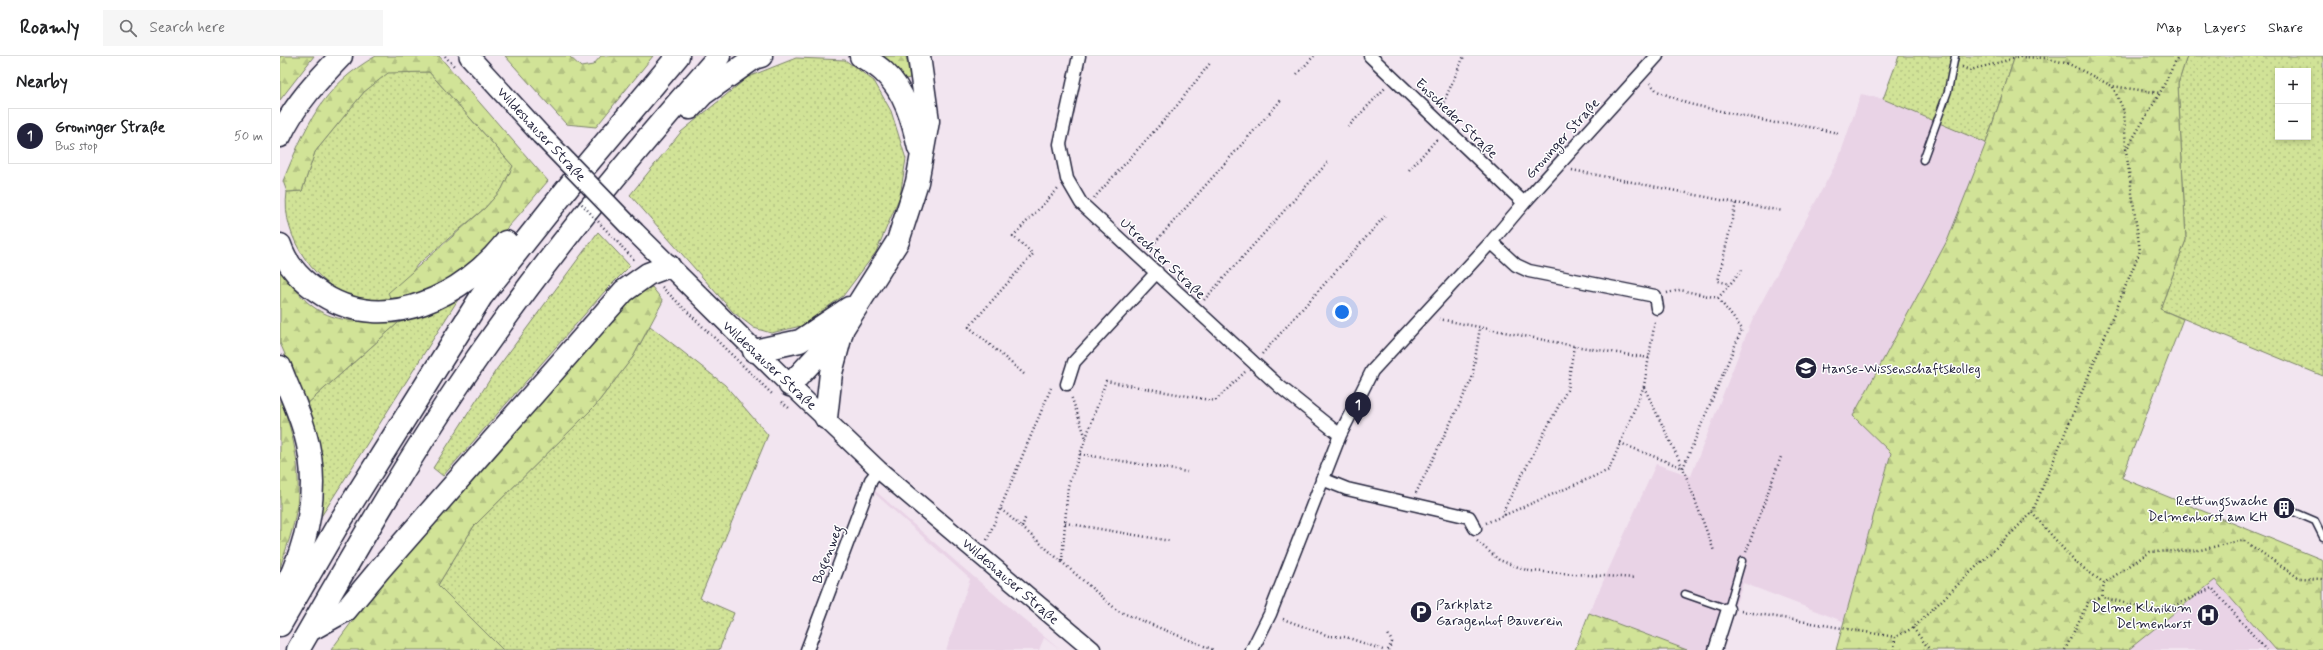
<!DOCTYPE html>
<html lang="en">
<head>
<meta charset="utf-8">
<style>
  body { margin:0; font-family:Mynerve,sans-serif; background:#f6f6f6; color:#202124 }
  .controls { position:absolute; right:12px; top:12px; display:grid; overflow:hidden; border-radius:0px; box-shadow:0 2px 6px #0003 }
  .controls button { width:36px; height:36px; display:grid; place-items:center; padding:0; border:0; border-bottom:1px solid #e0e0e0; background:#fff; color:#202124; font:20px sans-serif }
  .you { position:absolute; left:1062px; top:256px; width:14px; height:14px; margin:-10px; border:3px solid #fff; border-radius:50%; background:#1a73e8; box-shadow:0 0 0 6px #1a73e833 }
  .badge { display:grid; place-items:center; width:26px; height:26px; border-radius:50%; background:#22223b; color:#fff; font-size:13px; font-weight:700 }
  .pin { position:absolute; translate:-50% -33px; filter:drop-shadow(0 1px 2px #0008) }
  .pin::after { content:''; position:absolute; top:21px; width:14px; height:12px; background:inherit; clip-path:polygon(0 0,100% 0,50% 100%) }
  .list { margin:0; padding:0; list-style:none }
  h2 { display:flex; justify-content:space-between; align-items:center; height:52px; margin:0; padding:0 16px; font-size:17px }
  h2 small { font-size:13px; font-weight:400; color:#757577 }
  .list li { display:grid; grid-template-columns:26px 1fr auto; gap:12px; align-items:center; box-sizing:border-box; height:56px; margin:0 8px 8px; padding:0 8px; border:1px solid #e0e0e0; border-radius:0px }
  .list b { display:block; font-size:15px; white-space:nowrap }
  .list p { margin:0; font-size:13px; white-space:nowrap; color:#757577 }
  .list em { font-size:13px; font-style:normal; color:#757577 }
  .icon { flex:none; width:22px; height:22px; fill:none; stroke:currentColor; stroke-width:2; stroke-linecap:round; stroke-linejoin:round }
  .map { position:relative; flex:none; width:2043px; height:594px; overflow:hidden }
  header { display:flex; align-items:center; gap:24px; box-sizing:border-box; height:56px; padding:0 20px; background:#fff; border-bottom:1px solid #e0e0e0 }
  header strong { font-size:19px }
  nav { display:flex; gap:22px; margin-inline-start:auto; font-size:14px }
  .search { width:280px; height:36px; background:#f6f6f6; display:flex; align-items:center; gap:10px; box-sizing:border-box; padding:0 14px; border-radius:0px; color:#757577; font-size:15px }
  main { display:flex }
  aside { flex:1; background:#fff }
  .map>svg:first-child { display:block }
  .built { fill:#e9d3e6 }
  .green { fill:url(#green-dots); stroke:#7a8269; fill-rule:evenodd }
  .forest { fill:url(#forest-firs); stroke:#7a8269 }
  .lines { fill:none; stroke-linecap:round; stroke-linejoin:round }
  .lane-casing { stroke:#22223b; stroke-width:9 }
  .street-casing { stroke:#22223b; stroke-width:15 }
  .secondary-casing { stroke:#22223b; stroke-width:20 }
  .primary-casing { stroke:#22223b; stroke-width:22 }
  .highway-casing { stroke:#22223b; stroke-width:25 }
  .path { stroke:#22223b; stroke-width:2.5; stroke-dasharray:1 3; stroke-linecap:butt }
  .lane { stroke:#fff; stroke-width:6 }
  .street { stroke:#fff; stroke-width:12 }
  .secondary { stroke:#fff; stroke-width:17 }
  .primary { stroke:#fff; stroke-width:19 }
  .highway { stroke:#fff; stroke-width:22 }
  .primary-bridge-casing { stroke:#22223b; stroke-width:22; stroke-linecap:butt }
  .path-bridge { stroke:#22223b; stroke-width:2.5; stroke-dasharray:1 3; stroke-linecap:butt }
  .primary-bridge { stroke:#fff; stroke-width:19 }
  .labels { text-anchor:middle; stroke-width:3; stroke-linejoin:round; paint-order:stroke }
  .street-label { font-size:14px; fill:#22223b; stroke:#fff }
  .poi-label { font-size:14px; fill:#22223b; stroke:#fff; text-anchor:start }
</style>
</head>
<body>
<header>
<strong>Roamly</strong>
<div class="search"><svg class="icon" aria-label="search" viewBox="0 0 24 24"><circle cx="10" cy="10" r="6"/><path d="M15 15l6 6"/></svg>Search here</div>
<nav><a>Map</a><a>Layers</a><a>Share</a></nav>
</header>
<main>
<aside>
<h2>Nearby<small></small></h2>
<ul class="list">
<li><span class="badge">1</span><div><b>Groninger Straße</b><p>Bus stop</p></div><em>50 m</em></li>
</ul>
</aside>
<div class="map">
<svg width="2043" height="594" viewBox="0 0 2043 594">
  <defs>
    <pattern id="green-dots" width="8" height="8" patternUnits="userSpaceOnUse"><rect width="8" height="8" fill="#d1e397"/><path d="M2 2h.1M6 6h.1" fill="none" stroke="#b3c283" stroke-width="1.8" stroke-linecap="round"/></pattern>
    <pattern id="forest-firs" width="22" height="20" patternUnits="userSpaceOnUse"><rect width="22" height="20" fill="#d1e397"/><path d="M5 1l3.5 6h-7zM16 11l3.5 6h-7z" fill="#b3c283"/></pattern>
  </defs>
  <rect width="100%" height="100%" fill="#f2e5f0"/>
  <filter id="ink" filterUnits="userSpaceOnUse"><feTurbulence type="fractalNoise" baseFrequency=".025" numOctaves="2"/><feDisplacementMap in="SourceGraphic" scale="8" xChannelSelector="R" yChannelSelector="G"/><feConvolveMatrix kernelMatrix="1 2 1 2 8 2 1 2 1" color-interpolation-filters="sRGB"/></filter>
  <g filter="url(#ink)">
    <path class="built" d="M1581,38l22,5 103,44 -38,96 -103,383 -102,-39 -23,67h-33l-98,-37 67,-149 35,12 61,-156 87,-162z
      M592,432l89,78 99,84 -16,-12 -5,12h-93l24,-71 -97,-87 -58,158h-3z
      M1935,524l61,70h-148z"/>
    <path class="green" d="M1619,0h116l-29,87 -103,-44z
      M1907,0h136v320l-163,-67 26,-69 -8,-156zM1998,15h30v66h-30z
      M516,2l49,2 29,21 17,30 15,48 -6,37 -24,56 -33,44 -42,30 -30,7 -17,-5 -21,-16 -103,-117 51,-63 67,-55z
      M108,16h41l84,94 -11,23 -17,19 -68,57 -25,36c-10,0 -22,3 -31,0 -42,-12 -81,-62 -74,-109l15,-1 13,-39 49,-60z
      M318,176l32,34 -25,25 -162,185 -10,-8 63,-98z
      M179,242l-142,225c7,-47 6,-74 -10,-119l91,-81z
      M370,270l75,59 43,50 -68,163 34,15 -15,37h-216l-65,-65 36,-59 121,-120 38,-49z"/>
    <path class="forest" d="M0,0h34l-34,44z
      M96,0h63l109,125c-38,44 -94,116 -156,120l-4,-8 97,-85 17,-19 11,-23 -84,-94 -41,1 -24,19 -49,60 -13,39 -15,1 -4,-11c23,-55 38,-94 93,-125z
      M225,0h64l12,11 12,-2 8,-9h52l-57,71 -30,-3z
      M590,0h36l4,22 -9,2z
      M1735,0h172l-9,28 8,156 -26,69 23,10 -61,159 201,82v90h-47l-61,-70 -87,70h-292l55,-197 -38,-37 95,-177 38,-96z
      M0,206c28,60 59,60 118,61l-91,81 -27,-61z
      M372,231l11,14 -30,56 -38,49 -121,120 -36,59 65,65h-172l43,-58 261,-297z
      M0,343c15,36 23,80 15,118 -3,17 -10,34 -15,51z
      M1309,557l98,37h-112z"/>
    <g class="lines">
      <g class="lane-casing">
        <path id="lane" d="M1643,104l25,-69 7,-35
          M2014,456l21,9 8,16
          M1405,538l43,15 14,-48"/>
      </g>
      <g class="street-casing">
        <path id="street" d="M799,0l-19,88 7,35 14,24 198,183 61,49
          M1090,0l154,147
          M1211,186l25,23 13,6 126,25 2,12
          M787,328l7,-22 83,-90
          M1042,423l25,10 122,28 6,11
          M527,594l64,-170 8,-10
          M972,594l18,-36 70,-179 32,-64 119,-129 33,-39 133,-147
          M1435,594l13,-41"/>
      </g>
      <g class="secondary-casing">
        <path id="secondary" d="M510,329l89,85 213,180"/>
      </g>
      <g class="primary-casing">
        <path id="primary" d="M189,0l72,79
          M355,176l155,153"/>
      </g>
      <g class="highway-casing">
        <path id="highway" d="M581,0c8,5 17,10 23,16 21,19 29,50 35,76
          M410,52l13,-14 51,-36 7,-2
          M0,80c14,-31 38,-56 61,-80
          M0,189c8,23 23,37 43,50 64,40 141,0 183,-53
          M474,295l46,-10 49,-33
          M0,311c8,22 19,43 25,66 16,55 3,115 -25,164
          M510,329l53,-57 55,-87 19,-59 11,-61 -9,-65
          M546,362l5,-45 11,-42
          M0,569l56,-97 145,-231 97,-122 100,-119
          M30,574l36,-20 34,-41 244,-278 24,-17 21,-8
          M18,594c53,-92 106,-185 166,-273 77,-113 164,-219 255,-321"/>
      </g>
      <path class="path" d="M165,0l9,10
        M1682,11l8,3 50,-13 25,1 24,6 43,22 48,7
        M1017,18l17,-18
        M1370,27l7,8 32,13 86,19h15l48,10
        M1833,31l11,24 2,38
        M1162,50l22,-50
        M1068,71l37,-39
        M1129,114l28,-31
        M1292,114l164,33 -18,78 12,3
        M814,142l81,-90 36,-46
        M1456,147l47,8
        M342,191l13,14
        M870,192l132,-149
        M382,231l111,108
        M1387,237l13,-3 38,8 24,-28
        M924,244l124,-138
        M1159,263l135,27
        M982,298l123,-138
        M744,318l-55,-47 64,-73 -20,-18 45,-47
        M1364,331l39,81 31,83
        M502,346l8,7
        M806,382l20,-57 109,20 30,-29
        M1340,387l63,25 59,-139 -24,-31
        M800,398l107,18
        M1136,437l56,-114 8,-52
        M721,453l117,102 96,39
        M1752,457l43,49 29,21 46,-31 50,-2 43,-10 56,38 24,1
        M1225,459l-1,-6 63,-119 7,-44 75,12
        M785,467l105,18
        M1206,467l123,-53 35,-84 11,-65
        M742,471l4,-11
        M707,484l64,-152
        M1197,485l22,19 30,11 106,7
        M1466,496l35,-95
        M782,505l6,-75 18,-48 -15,-42
        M1824,527l-2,14 49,13 25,-5 36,-17 54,62
        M1461,555l154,26
        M1003,563l46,17 17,1 37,13
        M1633,572l17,22
        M1108,594l4,-8 -4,-8
        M1614,594l1,-13 18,-9 119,-115 108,-262 -14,-101 34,-57 18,-37
        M1785,594l23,-48 14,-5"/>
      <use href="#lane" class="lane"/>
      <use href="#street" class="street"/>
      <use href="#secondary" class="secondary"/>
      <use href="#primary" class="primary"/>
      <use href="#highway" class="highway"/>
      <g class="primary-bridge-casing">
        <path id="primary-bridge" d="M261,79l94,97"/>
      </g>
      <path class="path-bridge" d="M299,145l43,46"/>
      <use href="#primary-bridge" class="primary-bridge"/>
    </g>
  </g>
  <defs>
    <g id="university-disc" transform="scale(1.15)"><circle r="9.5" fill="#22223b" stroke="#fff"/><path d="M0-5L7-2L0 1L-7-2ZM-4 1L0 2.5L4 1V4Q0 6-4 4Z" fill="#fff"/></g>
    <g id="building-disc" transform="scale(1.15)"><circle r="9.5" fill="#22223b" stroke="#fff"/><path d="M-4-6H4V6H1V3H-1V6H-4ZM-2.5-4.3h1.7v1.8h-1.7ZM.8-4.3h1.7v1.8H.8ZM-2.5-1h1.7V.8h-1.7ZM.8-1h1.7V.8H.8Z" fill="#fff"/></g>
    <g id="parking-disc" transform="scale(1.15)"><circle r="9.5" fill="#22223b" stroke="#fff"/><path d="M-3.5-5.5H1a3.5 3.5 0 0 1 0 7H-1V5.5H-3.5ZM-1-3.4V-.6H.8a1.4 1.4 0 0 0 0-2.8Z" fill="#fff"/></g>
    <g id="hospital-disc" transform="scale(1.15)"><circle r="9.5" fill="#22223b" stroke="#fff"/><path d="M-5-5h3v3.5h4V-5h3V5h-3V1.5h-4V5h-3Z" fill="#fff"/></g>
  </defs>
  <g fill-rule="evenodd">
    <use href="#university-disc" x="1526" y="312"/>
    <use href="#building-disc" x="2004" y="452"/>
    <use href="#parking-disc" x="1141" y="556"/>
    <use href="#hospital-disc" x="1928" y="559"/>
  </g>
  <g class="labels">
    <g class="street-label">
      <text transform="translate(1177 62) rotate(44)" y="5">Enscheder Straße</text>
      <text transform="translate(262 78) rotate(47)" y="5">Wildeshauser Straße</text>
      <text transform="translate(1282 82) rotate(-48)" y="5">Groninger Straße</text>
      <text transform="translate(883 202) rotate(43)" y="5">Utrechter Straße</text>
      <text transform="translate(490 309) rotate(43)" y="5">Wildeshauser Straße</text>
      <text transform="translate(547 498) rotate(-69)" y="5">Bogenweg</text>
      <text transform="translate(731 525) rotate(41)" y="5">Wildeshauser Straße</text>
    </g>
    <g class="poi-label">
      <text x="1542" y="317">Hanse-Wissenschaftskolleg</text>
      <text x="1988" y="449" text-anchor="end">Rettungswache<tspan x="1988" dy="16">Delmenhorst am KH</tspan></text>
      <text x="1156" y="553">Parkplatz<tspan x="1156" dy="16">Garagenhof Bauverein</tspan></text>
      <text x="1912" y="556" text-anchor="end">Delme Klinikum<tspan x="1912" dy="16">Delmenhorst</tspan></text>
    </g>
  </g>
</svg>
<div class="controls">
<button>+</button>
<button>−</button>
</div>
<div class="you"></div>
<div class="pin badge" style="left:1078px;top:369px">1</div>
</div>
</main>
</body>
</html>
